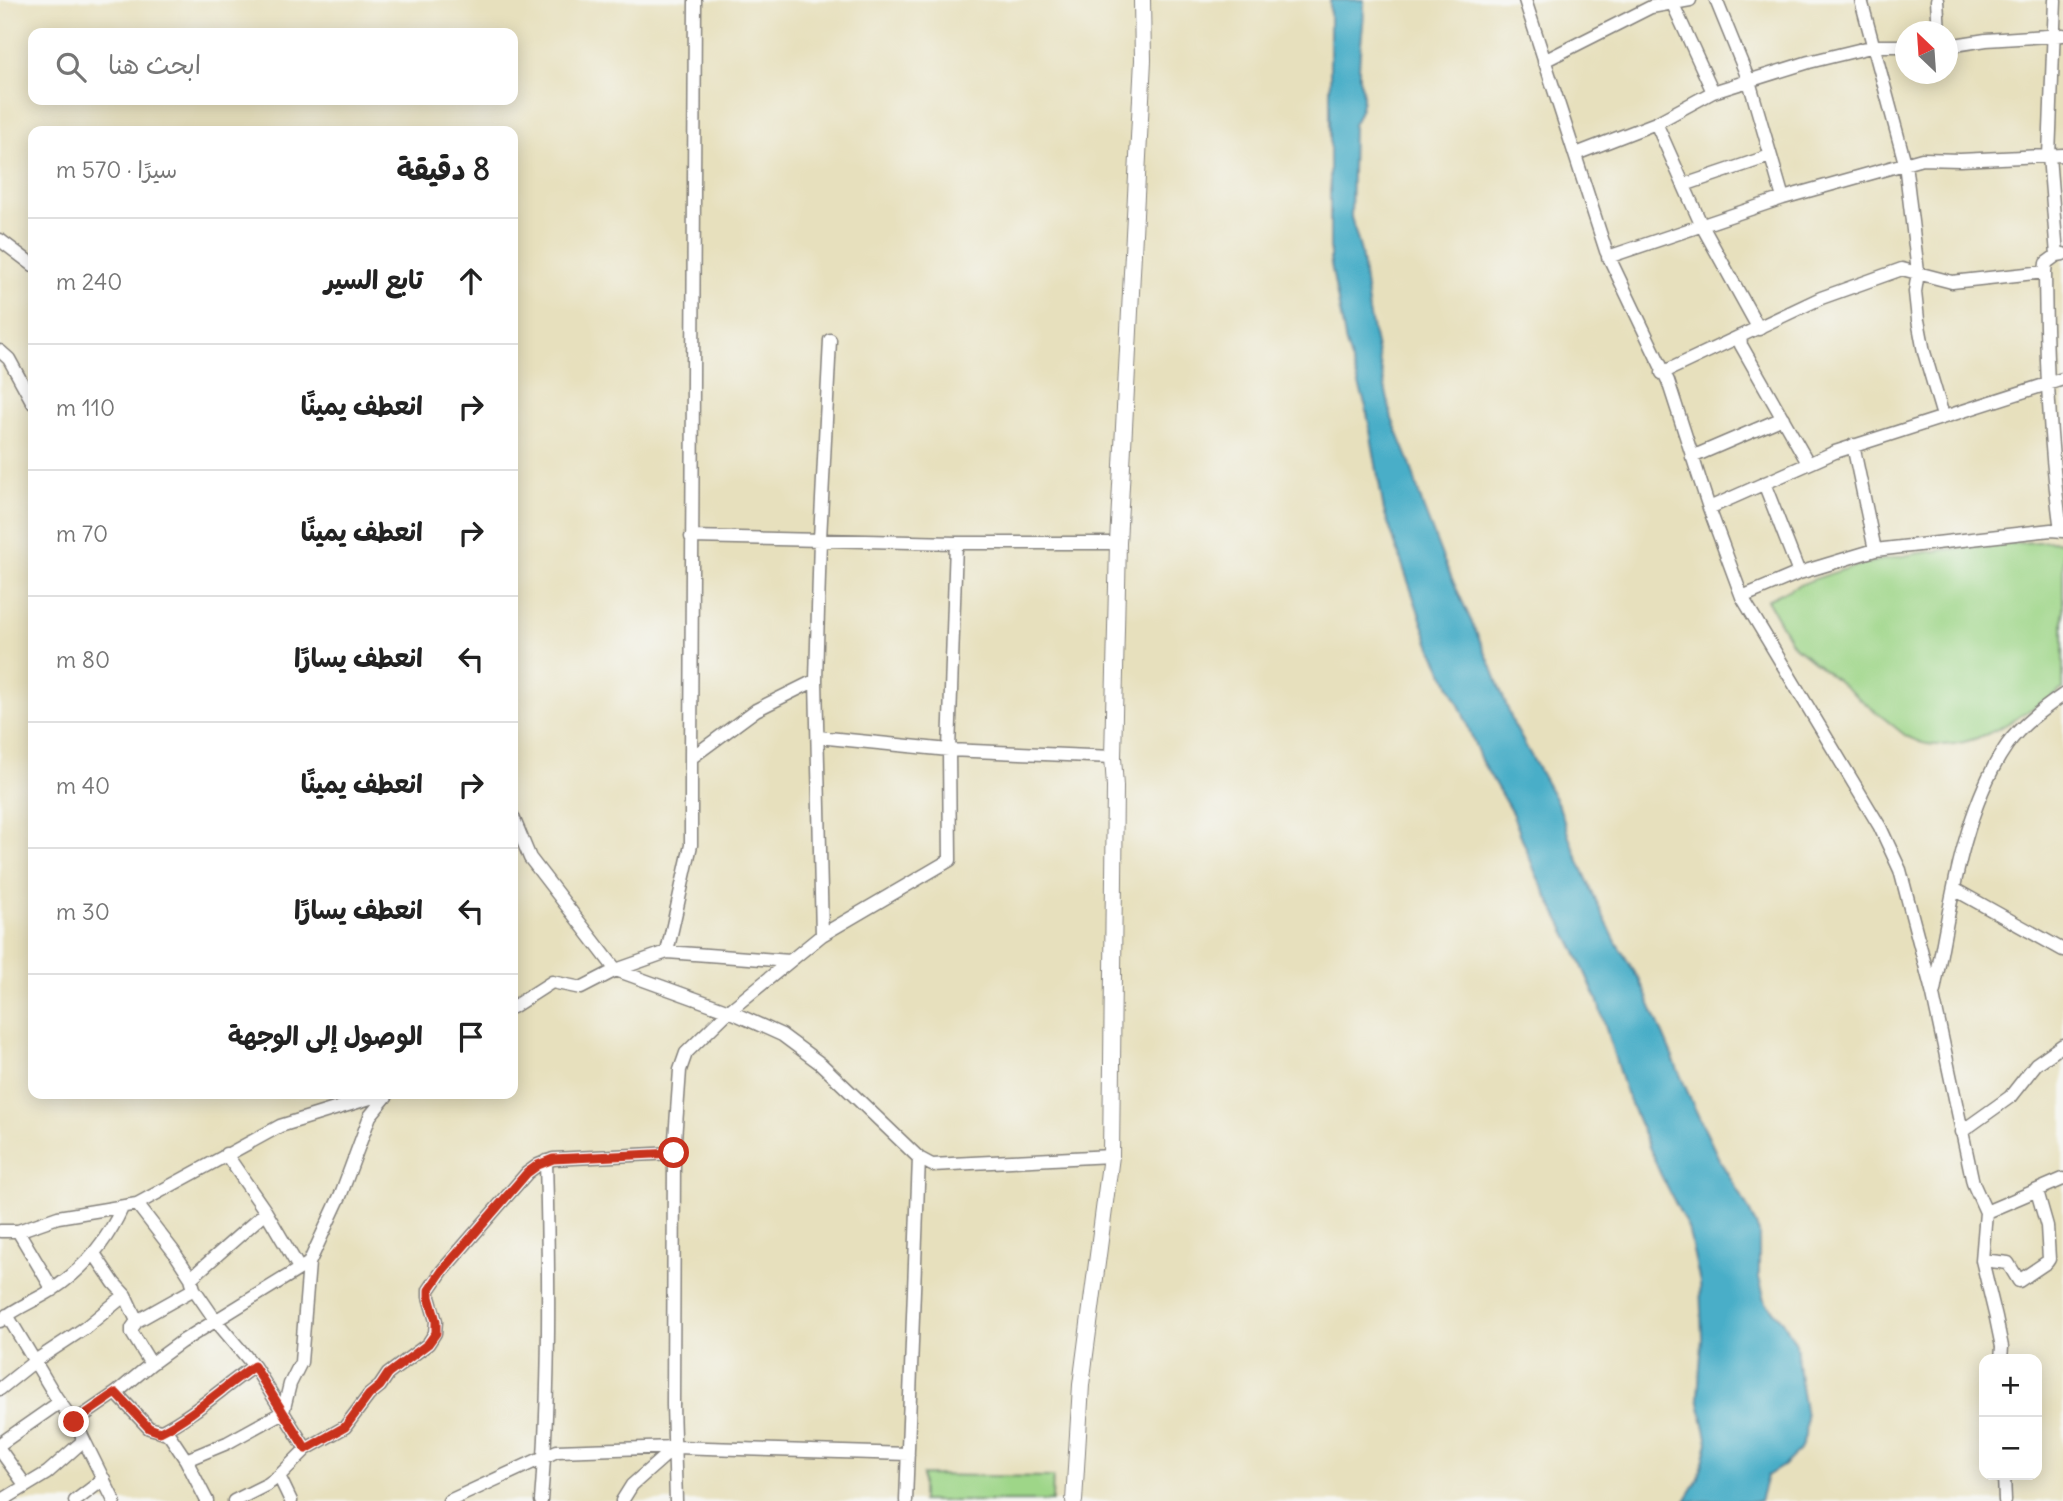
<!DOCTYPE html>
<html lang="ar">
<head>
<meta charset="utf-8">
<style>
  body { margin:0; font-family:Delius,"Playpen Sans Arabic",sans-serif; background:#f6f6f6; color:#222; direction:rtl }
  .controls { position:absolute; right:21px; bottom:21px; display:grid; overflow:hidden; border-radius:14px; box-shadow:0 4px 18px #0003 }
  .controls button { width:63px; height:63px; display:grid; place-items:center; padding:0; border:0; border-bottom:2px solid #e0e0e0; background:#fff; color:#222; font:35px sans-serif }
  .compass { position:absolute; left:1895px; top:21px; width:63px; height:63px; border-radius:50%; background:#fff; box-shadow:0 4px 18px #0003; rotate:335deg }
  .stop { position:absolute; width:21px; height:21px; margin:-16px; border:5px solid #c8321e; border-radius:50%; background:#fff }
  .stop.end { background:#c8321e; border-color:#fff; box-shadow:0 2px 7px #0008 }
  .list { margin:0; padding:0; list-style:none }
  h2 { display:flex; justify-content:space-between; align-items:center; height:91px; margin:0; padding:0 28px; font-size:30px }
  h2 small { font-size:23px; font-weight:400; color:#767676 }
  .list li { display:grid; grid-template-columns:46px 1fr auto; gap:21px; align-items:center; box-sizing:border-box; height:126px; padding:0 28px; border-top:2px solid #e0e0e0 }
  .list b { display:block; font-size:26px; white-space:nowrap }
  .list em { font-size:23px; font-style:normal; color:#767676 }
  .icon { flex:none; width:38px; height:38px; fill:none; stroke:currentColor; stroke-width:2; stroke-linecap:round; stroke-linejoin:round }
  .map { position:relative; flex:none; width:2063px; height:1501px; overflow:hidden; direction:ltr }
  .search { position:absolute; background:#fff; box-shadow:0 4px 18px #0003; left:28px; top:28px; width:490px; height:77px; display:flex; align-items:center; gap:18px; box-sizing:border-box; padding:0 24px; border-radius:14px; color:#767676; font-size:26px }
  .panel { position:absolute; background:#fff; box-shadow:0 4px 18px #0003; left:28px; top:126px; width:490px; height:973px; border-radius:14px; direction:rtl }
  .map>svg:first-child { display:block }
  .green { fill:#9ed688; stroke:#607c62; stroke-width:2 }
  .water { fill:#49aec8; stroke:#366882; stroke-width:2 }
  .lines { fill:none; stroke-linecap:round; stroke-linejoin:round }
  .street-casing { stroke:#84817c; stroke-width:15 }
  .secondary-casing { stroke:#84817c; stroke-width:18 }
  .street { stroke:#fff; stroke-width:12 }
  .secondary { stroke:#fff; stroke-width:16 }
  .route { stroke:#c8321e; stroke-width:9 }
</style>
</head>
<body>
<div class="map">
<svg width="2063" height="1501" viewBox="0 0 2063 1501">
  <rect width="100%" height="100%" fill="#f6f6f2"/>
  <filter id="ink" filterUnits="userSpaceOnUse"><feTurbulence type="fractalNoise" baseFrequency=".0143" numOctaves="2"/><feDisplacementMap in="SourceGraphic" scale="14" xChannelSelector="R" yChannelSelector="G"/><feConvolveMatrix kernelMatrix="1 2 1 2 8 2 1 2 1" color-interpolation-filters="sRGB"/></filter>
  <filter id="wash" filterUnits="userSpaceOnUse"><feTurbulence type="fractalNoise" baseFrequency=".00686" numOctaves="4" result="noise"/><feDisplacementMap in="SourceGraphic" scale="28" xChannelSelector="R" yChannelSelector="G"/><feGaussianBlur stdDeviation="1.57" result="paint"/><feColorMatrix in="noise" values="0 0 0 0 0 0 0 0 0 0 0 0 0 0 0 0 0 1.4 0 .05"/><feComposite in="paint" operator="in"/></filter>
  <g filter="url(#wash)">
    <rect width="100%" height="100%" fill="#e7e0bd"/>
    <path class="green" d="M2055,541l8,1v147c-40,24 -86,63 -136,55 -7,-1 -14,-5 -21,-8l-114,-92 -25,-44c88,-46 191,-54 288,-59z
      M922,1475l131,2 -1,24h-130z"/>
    <path class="water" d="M1330,0h34c1,26 -6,51 -5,78 1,5 4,10 4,16 1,10 -5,22 -10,31l-2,92 10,35 8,60 23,107 18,44 13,44 21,54 46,102 24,62 45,81 11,34 28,65 18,37 24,39 54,126 25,52 29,49 11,24v46l7,25 17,18 13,23 4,37 6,35 -1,20 -5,14 -17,16 -16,10 -7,25h-75l14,-23 9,-36 -10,-44 4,-60 -2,-55 -12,-55 -27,-53 -37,-87 -27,-89 -22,-49 -39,-76 -24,-61 -31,-53 -20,-51 -31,-64 -46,-134 -18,-104 -20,-63 -16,-85z"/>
  </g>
  <g filter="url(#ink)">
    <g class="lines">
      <g class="street-casing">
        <path id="street" d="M1525,0l81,251 62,130 41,127 33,89 138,230 20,43 33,125 40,188 13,29 -4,48 14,58 6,29 -1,12
          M1671,0l42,92
          M1716,0l33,81 34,117
          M1861,0l44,163 13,109 -3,20 3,28 6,32 19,64
          M1937,0l2,32
          M2055,0l-6,156 8,99
          M1948,46l38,-6 77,-5
          M1544,61l107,-54 39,-7
          M1656,123l45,101 58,105
          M1576,154l80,-31 57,-31 96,-30 66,-16h31
          M1684,185l86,-29
          M0,240l33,25
          M1608,257l175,-59 139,-39 38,1 103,-5
          M1740,336l1,9 67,118
          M0,351l9,8 24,44
          M1662,373l159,-75 81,-29 50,13 93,-10
          M1853,445l22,105
          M1692,457l91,-39
          M1764,483l35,90
          M1709,508l126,-56 228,-73
          M2061,530c-12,-86 -15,-171 -16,-258l1,-9 11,-8 6,-1
          M691,537l265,6h162
          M1742,597l57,-24 76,-23 176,-20 12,1
          M818,737l131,13 164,7
          M691,758l4,-758
          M513,817l17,41 86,112 113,41 53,24 39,29 98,94 13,7 179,-9
          M1954,889l109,61
          M822,935l-6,-255 4,-141 10,-199
          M667,952l24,-107v-87l65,-48 60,-30
          M1934,991c15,-77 28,-181 73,-246 14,-20 36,-36 56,-50
          M513,1007l39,-25 29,6 35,-18 51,-18 123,9
          M1961,1132l49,-35 26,-33 27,-19
          M226,1154l40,58 33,56
          M137,1204l37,48 17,26 3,11 22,32 38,45 52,83
          M1986,1212l77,-33
          M0,1231h18l40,-14 79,-13 143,-78 103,-32
          M18,1231l35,59
          M95,1255l19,28 11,12 12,26
          M1982,1260l26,3 11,18 28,-19 2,-3 -2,-33 -10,-35
          M191,1278l75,-66
          M7,1315l49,82 22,31 36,73
          M0,1321c15,-13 35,-20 52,-31 32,-21 54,-47 70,-82
          M151,1364l-19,-31v-5l5,-7 57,-32
          M0,1389l35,-28 50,-33 40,-33
          M116,1393l33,35 16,4 5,4 16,24 21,41
          M74,1422l42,-29 35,-29 30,-22 128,-79 32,-69 29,-78 18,-22
          M160,1432c34,-17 62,-44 94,-66
          M0,1444l60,-42
          M0,1450l26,36
          M186,1460l41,-17 56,-31 7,-28 11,-22 8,-99
          M2004,1475l1,26
          M279,1476l12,25
          M1,1501l46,-28 36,-32
          M75,1501l29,-22
          M234,1501l34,-17 11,-8 27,-27 39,-22 24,-32 11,-9 8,-12 40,-30 7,-11 1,-12 -7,-24v-7l13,-19 85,-98 11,-8 15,-6 121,-6
          M449,1501l108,-50 118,-4 233,7
          M541,1501c9,-113 8,-227 5,-340
          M622,1501l10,-16 43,-38
          M676,1501l-3,-96 1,-252 6,-83 6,-17 43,-42 93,-76 128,-75 -1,-110 7,-207
          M906,1501l13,-343"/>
      </g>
      <g class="secondary-casing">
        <path id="secondary" d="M1074,1501l7,-116 30,-229 4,-369 -2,-30 5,-214 25,-483 -1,-60"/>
      </g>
      <use href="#street" class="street"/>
      <use href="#secondary" class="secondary"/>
    </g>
  </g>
  <g class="lines" filter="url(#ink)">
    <path class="route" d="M74,1422l42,-29 33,35 11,4c34,-17 62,-44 94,-66l52,83 39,-22 24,-32 11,-9 8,-12 40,-30 8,-11v-12l-7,-24v-7l13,-19 85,-98 11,-8 15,-6 121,-6"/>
  </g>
</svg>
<div class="controls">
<button>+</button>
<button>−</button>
</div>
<svg class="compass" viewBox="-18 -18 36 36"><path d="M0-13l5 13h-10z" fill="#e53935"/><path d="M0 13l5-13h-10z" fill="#767676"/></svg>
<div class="stop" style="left:674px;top:1153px"></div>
<div class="stop end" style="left:74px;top:1422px"></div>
<div class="search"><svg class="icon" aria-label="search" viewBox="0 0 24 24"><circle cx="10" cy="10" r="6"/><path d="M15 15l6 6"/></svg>ابحث هنا</div>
<section class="panel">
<h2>8 دقيقة<small>سيرًا · 570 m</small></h2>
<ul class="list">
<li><svg class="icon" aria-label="ahead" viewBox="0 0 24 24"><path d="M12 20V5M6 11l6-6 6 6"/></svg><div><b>تابع السير</b></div><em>240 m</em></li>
<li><svg class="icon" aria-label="right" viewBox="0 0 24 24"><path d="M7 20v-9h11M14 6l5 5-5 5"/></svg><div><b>انعطف يمينًا</b></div><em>110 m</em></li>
<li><svg class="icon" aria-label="right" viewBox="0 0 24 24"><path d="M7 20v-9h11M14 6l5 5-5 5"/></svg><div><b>انعطف يمينًا</b></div><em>70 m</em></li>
<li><svg class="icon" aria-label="left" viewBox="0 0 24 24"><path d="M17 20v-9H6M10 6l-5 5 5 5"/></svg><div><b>انعطف يسارًا</b></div><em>80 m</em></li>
<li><svg class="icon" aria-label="right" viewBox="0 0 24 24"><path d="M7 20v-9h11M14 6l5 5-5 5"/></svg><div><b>انعطف يمينًا</b></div><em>40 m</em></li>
<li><svg class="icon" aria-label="left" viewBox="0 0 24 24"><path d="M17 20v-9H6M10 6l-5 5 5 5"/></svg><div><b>انعطف يسارًا</b></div><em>30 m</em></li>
<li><svg class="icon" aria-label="arrive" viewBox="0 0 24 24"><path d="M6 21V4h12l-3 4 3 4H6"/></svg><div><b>الوصول إلى الوجهة</b></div></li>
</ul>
</section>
</div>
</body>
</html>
